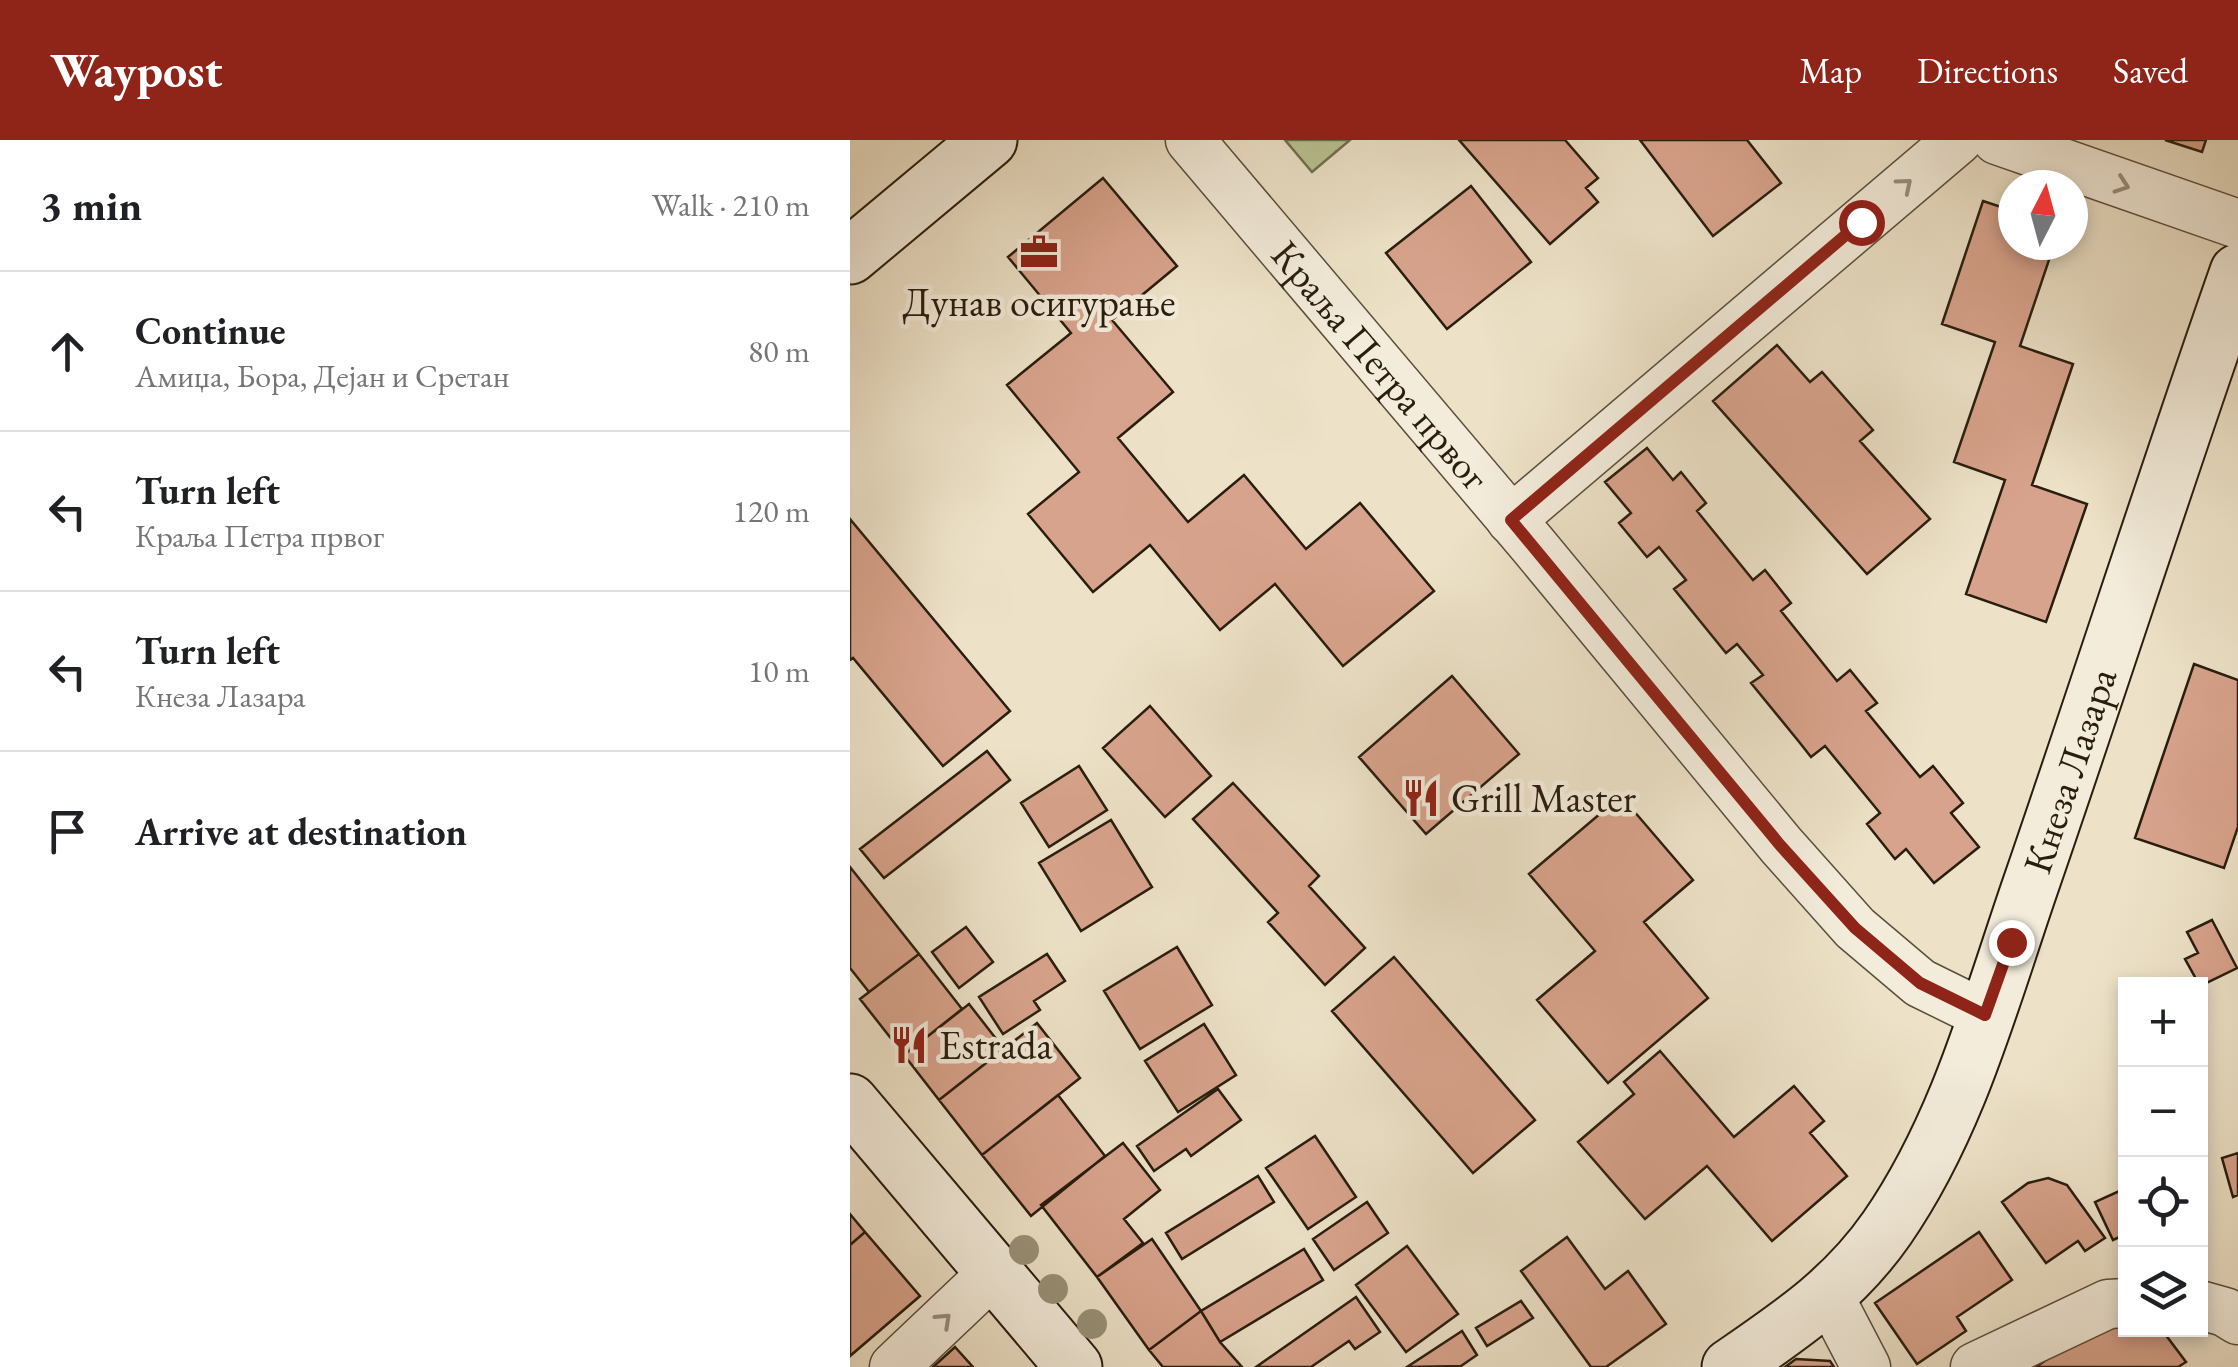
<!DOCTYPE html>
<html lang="en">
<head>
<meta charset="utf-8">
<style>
  body { margin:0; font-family:"EB Garamond",serif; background:#f6f6f6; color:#202124 }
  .controls { position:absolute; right:30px; bottom:30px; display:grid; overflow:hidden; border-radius:0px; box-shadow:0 5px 15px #0003 }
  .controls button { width:90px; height:90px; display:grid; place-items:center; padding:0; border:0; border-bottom:2px solid #e0e0e0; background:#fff; color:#202124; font:50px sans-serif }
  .compass { position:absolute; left:1148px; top:30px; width:90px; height:90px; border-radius:50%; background:#fff; box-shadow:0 5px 15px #0003; rotate:6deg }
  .stop { position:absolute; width:30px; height:30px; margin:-22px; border:8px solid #8f2418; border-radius:50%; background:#fff }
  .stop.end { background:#8f2418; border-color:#fff; box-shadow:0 2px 10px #0008 }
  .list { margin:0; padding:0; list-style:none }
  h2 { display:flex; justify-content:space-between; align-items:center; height:130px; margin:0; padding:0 40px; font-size:42px }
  h2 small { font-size:32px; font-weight:400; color:#757577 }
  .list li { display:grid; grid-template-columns:65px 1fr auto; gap:30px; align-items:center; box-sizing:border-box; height:160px; padding:0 40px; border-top:2px solid #e0e0e0 }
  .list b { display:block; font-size:38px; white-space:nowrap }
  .list p { margin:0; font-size:32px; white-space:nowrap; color:#757577 }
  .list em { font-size:32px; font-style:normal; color:#757577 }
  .icon { flex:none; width:55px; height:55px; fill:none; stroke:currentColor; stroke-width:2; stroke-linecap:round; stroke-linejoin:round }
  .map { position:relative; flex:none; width:1388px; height:1227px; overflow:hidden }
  header { display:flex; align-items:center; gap:60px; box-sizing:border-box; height:140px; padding:0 50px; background:#8f2418; color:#fff }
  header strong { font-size:48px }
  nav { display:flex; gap:55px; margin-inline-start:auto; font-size:35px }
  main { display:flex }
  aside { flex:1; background:#fff }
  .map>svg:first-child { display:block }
  .park { fill:url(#park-tufts); stroke:#727051; stroke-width:2.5 }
  .building { fill:#d8a38c; stroke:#291d0e; stroke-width:2.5 }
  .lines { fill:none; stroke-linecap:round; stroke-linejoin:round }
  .street-casing { stroke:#5a4e3c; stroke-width:51 }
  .secondary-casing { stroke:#291d0e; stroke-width:59 }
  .street { stroke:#f3ecdb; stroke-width:48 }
  .secondary { stroke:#f3ecdb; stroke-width:55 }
  .tree { fill:#999178 }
  .oneway { stroke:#988f7f }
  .route { stroke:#8f2418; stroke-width:12 }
  .labels { text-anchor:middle; stroke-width:9; stroke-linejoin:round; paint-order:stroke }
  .poi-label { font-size:40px; fill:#291d0e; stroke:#f3ecdb; text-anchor:start }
  .street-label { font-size:40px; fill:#291d0e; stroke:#f3ecdb }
</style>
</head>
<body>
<header>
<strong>Waypost</strong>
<nav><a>Map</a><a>Directions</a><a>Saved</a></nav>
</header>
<main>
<aside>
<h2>3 min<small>Walk · 210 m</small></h2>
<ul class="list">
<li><svg class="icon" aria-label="ahead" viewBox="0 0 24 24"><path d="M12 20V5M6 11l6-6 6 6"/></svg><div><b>Continue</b><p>Амиџа, Бора, Дејан и Сретан</p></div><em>80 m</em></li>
<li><svg class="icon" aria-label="left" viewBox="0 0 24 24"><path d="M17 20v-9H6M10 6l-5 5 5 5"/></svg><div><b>Turn left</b><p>Краља Петра првог</p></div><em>120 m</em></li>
<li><svg class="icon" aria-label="left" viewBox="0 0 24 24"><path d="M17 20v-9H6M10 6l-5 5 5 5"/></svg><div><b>Turn left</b><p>Кнеза Лазара</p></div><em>10 m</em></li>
<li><svg class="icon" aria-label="arrive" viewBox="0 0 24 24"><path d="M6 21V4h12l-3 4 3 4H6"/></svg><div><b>Arrive at destination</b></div></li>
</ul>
</aside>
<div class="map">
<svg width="1388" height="1227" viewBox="0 0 1388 1227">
  <defs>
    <pattern id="park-tufts" width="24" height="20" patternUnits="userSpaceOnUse" patternTransform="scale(2.5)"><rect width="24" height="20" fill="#bac394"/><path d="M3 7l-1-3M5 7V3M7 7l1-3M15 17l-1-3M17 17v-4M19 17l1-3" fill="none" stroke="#a0a77e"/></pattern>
  </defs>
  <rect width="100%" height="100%" fill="#ede2c8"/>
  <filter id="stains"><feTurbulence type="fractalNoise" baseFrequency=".002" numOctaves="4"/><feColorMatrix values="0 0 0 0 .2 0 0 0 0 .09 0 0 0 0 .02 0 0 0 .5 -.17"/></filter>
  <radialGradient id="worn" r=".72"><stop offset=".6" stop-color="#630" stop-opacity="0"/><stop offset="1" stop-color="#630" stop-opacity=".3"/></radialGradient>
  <path class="park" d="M435,0h65l-38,32z"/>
  <path class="building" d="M609,0h106l33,38 -12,10 12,14 -48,42z
    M790,0h107l34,43 -68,53z
    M1315,0h41l-4,12z
    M253,38l74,88 -65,54 61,72 -55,46 70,84 56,-47 62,74 54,-46 74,88 -91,75 -68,-82 -55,46 -70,-85 -57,47 -65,-78 51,-42 -72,-87 64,-52 -63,-76z
    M621,46l60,76 -84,67 -61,-76z
    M1133,61l30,10v34h41l-34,101 53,18 -41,121 55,19 -41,118 -80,-28 39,-114 -51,-18 41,-120 -53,-18z
    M927,205l33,37 12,-10 51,58 -13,11 70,78 -63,55 -154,-173z
    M797,308l26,32 8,-8 25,31 -9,8 56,69 12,-10 26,33 -10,8 56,70 13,-11 27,33 -11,8 54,66 13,-11 30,37 -12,10 28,34 -45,36 -28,-34 -11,10 -28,-35 13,-11 -55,-67 -14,11 -11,-14 -49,-60 12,-8 -26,-31 -11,9 -52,-64 12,-9 -27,-33 -12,10 -28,-34 12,-10 -26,-31z
    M0,379l160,192 -67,55 -90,-108 -3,2z
    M1344,524l44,16v147l-14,41 -89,-30z
    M602,536l67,78 -93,80 -67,-77z
    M300,566l61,70 -46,41 -62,-69z
    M137,611l23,29 -126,98 -24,-29z
    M229,626l28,44 -58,37 -28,-44z
    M383,643l86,93 -10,10 56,62 -40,37 -57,-63 10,-9 -85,-94z
    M771,656l72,84 -49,42 64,76 -100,85 -71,-83 58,-49 -66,-77z
    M261,680l41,67 -71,44 -42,-68z
    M0,727l69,87 -50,38 -19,-24z
    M1362,780l25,48 -37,18 -15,-27 13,-6 -11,-21z
    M116,787l27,35 -34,26 -27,-36z
    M327,807l35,58 -72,44 -36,-58z
    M69,814l43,55 -58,46 -44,-56z
    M197,814l18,27 -31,20 6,9 -37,24 -24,-37z
    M544,817l141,163 -62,53 -141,-162z
    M119,864l35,45 -65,51 -35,-45z
    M187,883l43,55 -98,77 -43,-55z
    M354,884l32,51 -58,37 -33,-51z
    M810,911l74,86 60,-51 30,35 -14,12 37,43 -75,65 -65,-75 -62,53 -67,-77 56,-48 -10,-12z
    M368,949l23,31 -50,36 -5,-7 -32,22 -17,-25z
    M208,955l47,61 -74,60 -49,-61z
    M465,996l41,61 -48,32 -42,-61z
    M273,1003l37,47 -36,29 19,24 -46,34 -56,-72z
    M1388,1013v42l-5,2 -11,-39z
    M408,1036l16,26 -92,57 -16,-26z
    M1198,1038l19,7 38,53 -20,13 -7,-10 -32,22 -44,-61 26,-19z
    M1276,1048v46l-13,6 -18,-38z
    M517,1062l21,31 -54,37 -21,-31z
    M0,1074l15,18 -15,13z
    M15,1092l55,64 -70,60v-111z
    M1129,1092l33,48 -55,37 9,14 -49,33 -42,-61z
    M717,1097l38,52 23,-18 38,53 -60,43h-15l-70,-96z
    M302,1099l49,72 -52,39 -52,-73z
    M557,1106l51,68 -52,38 -50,-67z
    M454,1109l19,31 -103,62 -19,-31z
    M506,1157l24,35 -25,17 -6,-8 -38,26h-55z
    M671,1161l12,17 -46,28 -11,-18z
    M351,1171l19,31 22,25h-79l-14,-17z
    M1276,1179v11h36l24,32 -8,5h-142l47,-33z
    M612,1191l15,24 -16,11 -54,1z
    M105,1207l18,20h-41h1z
    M946,1219l34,2 4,6h-49z"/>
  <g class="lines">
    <g class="street-casing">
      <g id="street">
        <path id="s1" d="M340,0l343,405 248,300 74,83 65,55 65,32"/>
        <path d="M1147,0l241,84"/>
        <path d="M661,380l447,-380"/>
        <path d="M979,1156l37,71"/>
        <path d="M1350,1165l25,7 13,8"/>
        <path d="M44,1227l99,-94"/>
        <path d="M1125,1227l133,-63 18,-1"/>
      </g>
    </g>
    <g class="secondary-casing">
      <g id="secondary">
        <path d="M0,116l139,-116"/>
        <path d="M0,962l224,265"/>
        <path id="s2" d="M880,1227c61,-42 114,-77 157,-139 72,-104 104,-229 145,-347 70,-203 135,-407 206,-609"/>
      </g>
    </g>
    <use href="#street" class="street"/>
    <use href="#secondary" class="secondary"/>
  </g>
  <g class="tree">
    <circle cx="174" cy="1110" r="15"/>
    <circle cx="203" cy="1149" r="15"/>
    <circle cx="242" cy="1184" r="15"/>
  </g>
  <defs><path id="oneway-chevron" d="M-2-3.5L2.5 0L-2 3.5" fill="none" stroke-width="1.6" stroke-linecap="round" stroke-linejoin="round" transform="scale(2.5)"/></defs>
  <g class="oneway">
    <use href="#oneway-chevron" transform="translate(1055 45) rotate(-40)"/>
    <use href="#oneway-chevron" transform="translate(1272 45) rotate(19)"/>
    <use href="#oneway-chevron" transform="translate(94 1180) rotate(-43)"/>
  </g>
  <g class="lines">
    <path class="route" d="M1011,82l-350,298 269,325 75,83 65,55 65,32 26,-73"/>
  </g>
  <defs>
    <g id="office-bare" transform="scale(3)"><path d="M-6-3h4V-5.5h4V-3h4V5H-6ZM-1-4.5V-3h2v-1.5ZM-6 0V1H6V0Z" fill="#8f2418" stroke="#f3ecdb" stroke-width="2.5" paint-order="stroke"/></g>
    <g id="restaurant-bare" transform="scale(3)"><path d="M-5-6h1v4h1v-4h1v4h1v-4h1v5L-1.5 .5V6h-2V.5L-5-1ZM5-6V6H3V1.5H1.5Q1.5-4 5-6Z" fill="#8f2418" stroke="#f3ecdb" stroke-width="2.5" paint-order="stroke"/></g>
  </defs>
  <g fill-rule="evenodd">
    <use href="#office-bare" x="189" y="112"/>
    <use href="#restaurant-bare" x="571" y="658"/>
    <use href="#restaurant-bare" x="59" y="905"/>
  </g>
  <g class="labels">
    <g class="poi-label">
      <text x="189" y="176" text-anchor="middle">Дунав осигурање</text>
      <text x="601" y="672">Grill Master</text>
      <text x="89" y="919">Estrada</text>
    </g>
    <g class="street-label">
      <text dy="14" stroke="none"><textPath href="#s1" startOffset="295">Краља Петра првог</textPath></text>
      <text dy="14" stroke="none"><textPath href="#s2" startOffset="705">Кнеза Лазара</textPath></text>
    </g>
  </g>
  <rect width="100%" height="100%" filter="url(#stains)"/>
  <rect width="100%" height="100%" fill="url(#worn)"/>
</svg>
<div class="controls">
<button>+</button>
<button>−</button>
<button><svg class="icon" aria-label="locate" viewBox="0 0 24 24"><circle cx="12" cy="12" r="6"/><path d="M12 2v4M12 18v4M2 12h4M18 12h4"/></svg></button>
<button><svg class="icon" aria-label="layers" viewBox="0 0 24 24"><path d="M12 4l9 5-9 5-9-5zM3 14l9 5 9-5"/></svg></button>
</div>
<svg class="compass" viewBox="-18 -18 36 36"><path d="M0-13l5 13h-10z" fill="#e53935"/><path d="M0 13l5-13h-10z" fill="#757577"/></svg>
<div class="stop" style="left:1011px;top:82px"></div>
<div class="stop end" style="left:1161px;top:802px"></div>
</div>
</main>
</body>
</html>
